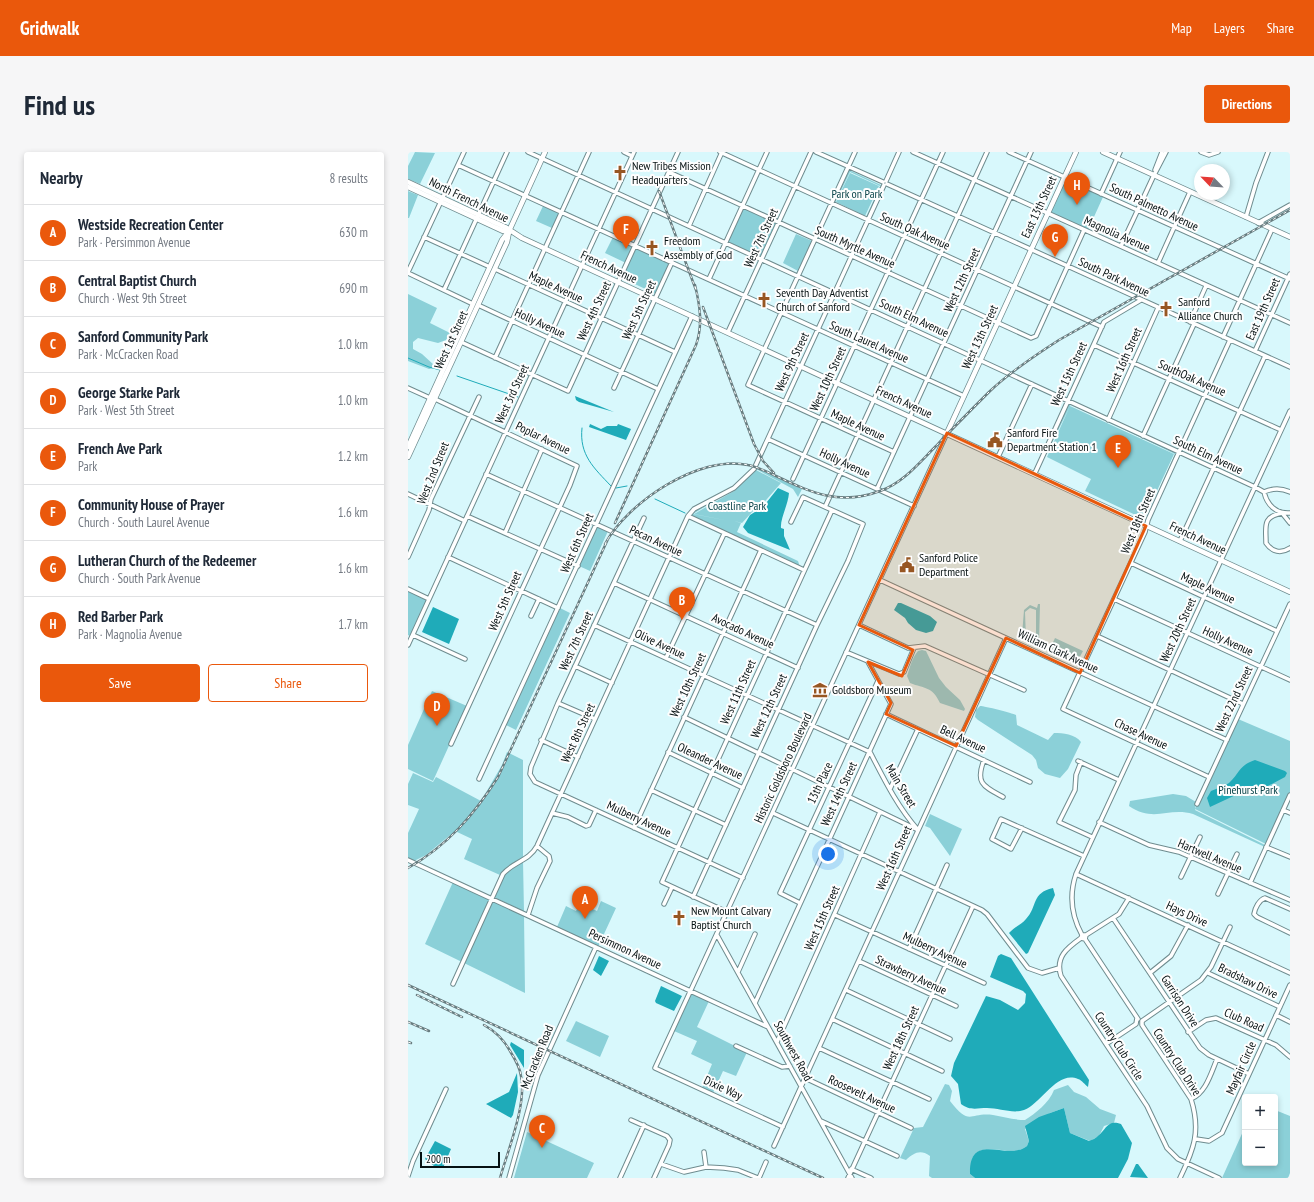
<!DOCTYPE html>
<html lang="en">
<head>
<meta charset="utf-8">
<style>
  body { margin:0; font-family:"PT Sans Narrow",sans-serif; background:#f6f6f7; color:#1f2937 }
  .controls { position:absolute; right:12px; bottom:12px; display:grid; overflow:hidden; border-radius:4px; box-shadow:0 2px 6px #0003 }
  .controls button { width:36px; height:36px; display:grid; place-items:center; padding:0; border:0; border-bottom:1px solid #e0e1e3; background:#fff; color:#1f2937; font:20px sans-serif }
  .compass { position:absolute; left:786px; top:12px; width:36px; height:36px; border-radius:50%; background:#fff; box-shadow:0 2px 6px #0003; rotate:295deg }
  .scale { position:absolute; left:12px; bottom:10px; width:80px; box-sizing:border-box; padding-left:4px; border:2px solid #061112; border-top:0; font-size:11px; line-height:14px; white-space:nowrap; color:#061112; -webkit-text-stroke:3px #fefefe; paint-order:stroke }
  .you { position:absolute; left:420px; top:702px; width:14px; height:14px; margin:-10px; border:3px solid #fff; border-radius:50%; background:#1a73e8; box-shadow:0 0 0 6px #1a73e833 }
  .badge { display:grid; place-items:center; width:26px; height:26px; border-radius:50%; background:#ea580c; color:#fff; font-size:13px; font-weight:700 }
  .pin { position:absolute; translate:-50% -33px; filter:drop-shadow(0 1px 2px #0008) }
  .pin::after { content:''; position:absolute; top:21px; width:14px; height:12px; background:inherit; clip-path:polygon(0 0,100% 0,50% 100%) }
  .list { margin:0; padding:0; list-style:none }
  h2 { display:flex; justify-content:space-between; align-items:center; height:52px; margin:0; padding:0 16px; font-size:17px }
  h2 small { font-size:13px; font-weight:400; color:#747a83 }
  .list li { display:grid; grid-template-columns:26px 1fr auto; gap:12px; align-items:center; box-sizing:border-box; height:56px; padding:0 16px; border-top:1px solid #e0e1e3 }
  .list b { display:block; font-size:15px; white-space:nowrap }
  .list p { margin:0; font-size:13px; white-space:nowrap; color:#747a83 }
  .list em { font-size:13px; font-style:normal; color:#747a83 }
  .actions { display:flex; gap:8px; padding:12px 16px }
  .actions a { flex:1; padding:9px 0; border:1px solid #ea580c; border-radius:4px; text-align:center; font-size:14px; color:#ea580c }
  .actions .main { background:#ea580c; color:#fff }
  .map { position:relative; flex:none; width:882px; height:1026px; overflow:hidden; border-radius:4px }
  header { display:flex; align-items:center; gap:24px; box-sizing:border-box; height:56px; padding:0 20px; background:#ea580c; color:#fff }
  header strong { font-size:19px }
  nav { display:flex; gap:22px; margin-inline-start:auto; font-size:14px }
  .intro { display:flex; align-items:center; justify-content:space-between; box-sizing:border-box; height:96px; padding:0 24px }
  h1 { margin:0; font-size:28px }
  .button { padding:10px 18px; border-radius:4px; background:#ea580c; color:#fff; font-size:14px; font-weight:700 }
  main { display:flex; gap:24px; padding:0 24px }
  aside { flex:1; background:#fff; border-radius:4px; box-shadow:0 2px 6px #0003 }
  .map>svg:first-child { display:block }
  .green { fill:#8bd0d8; fill-rule:evenodd }
  .water { fill:#1fabb9 }
  .lines { fill:none; stroke-linecap:round; stroke-linejoin:round }
  .stream { stroke:#1fabb9; stroke-width:1 }
  .minor-casing { stroke:#6f8c8f; stroke-width:5.5 }
  .major-casing { stroke:#6f8c8f; stroke-width:6 }
  .minor { stroke:#fff; stroke-width:3.5 }
  .major { stroke:#fff; stroke-width:4.5 }
  .rail-casing { stroke:#687d80; stroke-width:2.5 }
  .rail { stroke:#fefefe; stroke-width:1; stroke-dasharray:3; stroke-linecap:butt }
  .marked { fill:#e8590c; fill-opacity:0.2; stroke:#e8590c; stroke-width:3; stroke-linejoin:round }
  .labels { text-anchor:middle; stroke-width:4; stroke-linejoin:round; paint-order:stroke }
  .poi-label { font-size:12px; fill:#061112; stroke:#fefefe; text-anchor:start }
  .park-label { font-size:12px; fill:#033f45; stroke:#fefefe }
  .street-label { font-size:12px; fill:#061112; stroke:#fefefe }
</style>
</head>
<body>
<header>
<strong>Gridwalk</strong>
<nav><a>Map</a><a>Layers</a><a>Share</a></nav>
</header>
<div class="intro"><h1>Find us</h1><a class="button">Directions</a></div>
<main>
<aside>
<h2>Nearby<small>8 results</small></h2>
<ul class="list">
<li><span class="badge">A</span><div><b>Westside Recreation Center</b><p>Park · Persimmon Avenue</p></div><em>630 m</em></li>
<li><span class="badge">B</span><div><b>Central Baptist Church</b><p>Church · West 9th Street</p></div><em>690 m</em></li>
<li><span class="badge">C</span><div><b>Sanford Community Park</b><p>Park · McCracken Road</p></div><em>1.0 km</em></li>
<li><span class="badge">D</span><div><b>George Starke Park</b><p>Park · West 5th Street</p></div><em>1.0 km</em></li>
<li><span class="badge">E</span><div><b>French Ave Park</b><p>Park</p></div><em>1.2 km</em></li>
<li><span class="badge">F</span><div><b>Community House of Prayer</b><p>Church · South Laurel Avenue</p></div><em>1.6 km</em></li>
<li><span class="badge">G</span><div><b>Lutheran Church of the Redeemer</b><p>Church · South Park Avenue</p></div><em>1.6 km</em></li>
<li><span class="badge">H</span><div><b>Red Barber Park</b><p>Park · Magnolia Avenue</p></div><em>1.7 km</em></li>
</ul>
<div class="actions"><a class="main">Save</a><a>Share</a></div>
</aside>
<div class="map">
<svg width="882" height="1026" viewBox="0 0 882 1026">
  <rect width="100%" height="100%" fill="#d8f8fc"/>
  <path class="green" d="M7,0l20,1 -15,31 -12,-5v-13z
    M441,18l32,15 -14,33 -33,-15zM442,20l30,14 -14,31 -31,-14z
    M442,21l29,13 -14,30 -29,-14z
    M657,27l38,18 -15,33 -38,-17z
    M0,39l10,4 -9,23h-1z
    M135,54l16,7 -7,15 -16,-7z
    M335,56l34,16 -16,34 -34,-16z
    M388,82l16,7 -14,30 -15,-8z
    M205,85l20,9 -7,17 -21,-10z
    M228,96l34,15 -14,31 -34,-16z
    M0,142l29,14 -7,15 20,10 -4,7 -8,3 -20,-5 -5,4v7l9,5 12,11v3l-5,1 -21,-8z
    M660,250l108,51 -30,66 29,-65 -104,-50 -24,49 -1,-1z
    M662,254l104,48 -30,65 -59,-28 6,-12 -44,-22z
    M348,316l46,21 -4,8 -5,-8 -37,-20z
    M348,318l25,13 -20,23 -7,4 -12,13 -8,-2 7,2 -4,9 61,29 2,6 -110,-51 5,-6 24,-12 -26,16 36,7 -35,-7 40,-23z
    M189,374l11,5 -18,40 -11,-5z
    M0,439l19,9 -17,36 -2,-1z
    M630,452h2l-1,41 -3,-1v-4l-4,3 -6,-1 -4,-7 2,-25 6,-5 7,3zM622,456l6,2v26l-6,4 -4,-2 -1,-26z
    M152,456l10,5 -54,117 -10,-5z
    M647,486l28,13 -7,13 -27,-13z
    M514,498l4,1 13,27 7,9 14,13 5,9 -1,2 -24,-8c-8,-17 -15,-14 -30,-20l-3,-7c3,-9 5,-18 11,-25z
    M24,539l35,15 -34,75 -25,-12v-24z
    M572,554c5,0 32,7 36,9l1,10 31,15 6,-7c9,0 21,1 27,9l-13,27 -8,9 -15,-4 -7,-6 -2,-8 -4,-5 -54,-35 -3,-3 1,-7z
    M830,567l52,22v51l-24,52 -71,-35z
    M99,600l16,8v98c-17,7 -22,17 -30,34l7,-17 -36,-16 8,-20 -17,-8 -29,24 -12,6 -6,-3v-25l11,-24 -11,-4v-21l5,-11 20,9 3,-5 45,24 21,-36z
    M765,642l13,2 10,6 -1,8 70,35v2l-72,-33c-25,-7 -39,9 -64,-8l1,-5z
    M522,662l32,15 -12,27 -20,-28 -5,-2z
    M115,709l1,51 -30,-15c9,-19 9,-25 29,-36z
    M45,730l37,16 -28,64 -37,-18z
    M85,748l31,15 1,78 -61,-30z
    M193,749l15,7 -18,39 -41,-20 9,-21 10,5 4,-8 17,8z
    M284,841l17,8 -12,26 50,25 -11,24 -13,-5 -10,22 -11,-5 10,-24 -21,-10 6,-13 -23,-10z
    M168,869l33,15 -9,21 -34,-16z
    M537,932l4,1 3,6 -2,10c20,26 19,11 43,14 11,2 21,5 32,5 11,-7 24,-17 29,-30l14,-5 6,7 12,5 14,12 16,6 -2,8 -10,3 -5,10 -9,5 -20,-8 -6,-25 -14,5 -25,16 4,12 -2,5c-3,2 -6,4 -8,4 -13,4 -40,-9 -47,9 -1,4 -1,10 -2,15l5,4h-43l-3,-2 1,-20c-10,-7 -16,-3 -24,4l-6,-2 14,-30 9,-1z
    M867,958l15,6v57l-2,5h-66l23,-51v36h30z
    M119,980l67,31 -7,15h-73z"/>
  <path class="water" d="M167,244l39,16 -35,-10 -3,-2z
    M182,272l11,5 6,-3h10l1,-2 13,5 -5,11 -37,-13z
    M370,336l11,5c-1,12 -9,26 -8,35l3,1v7l6,14 -42,-17 -5,-6 7,-12 13,-8z
    M490,451h3l29,13 7,6 -4,9 -7,2 -10,-3 -8,-7 -3,-5 -11,-8z
    M25,455l26,12 -10,25 -27,-12z
    M847,608l30,11 2,2 -2,4 -19,10 -26,6 -30,14 -3,-9 4,-7c7,-3 12,-4 18,-8 11,-10 10,-18 26,-23z
    M645,736l2,7 -27,58 -2,1 -17,-21c5,-6 12,-8 17,-14 12,-13 5,-26 27,-31z
    M593,802l10,4 78,122 -1,7c-3,-2 -6,-7 -10,-8 -21,-9 -36,24 -54,31 -11,4 -25,-2 -37,-2 -10,0 -17,3 -26,-4l-3,-20 -7,-8 3,-13 32,-67 14,4 18,10 7,-7 1,-9 -3,-3 -33,-14 8,-21z
    M191,804l10,5 -8,15 -8,-6z
    M253,834l21,10 -8,15 -18,-8 -1,-2z
    M103,890l13,8v18l-14,-23z
    M109,921l1,19 -5,23 -2,3 -25,-14 23,-12z
    M656,956l6,25 19,8c3,-1 7,-3 9,-5 8,-6 9,-17 23,-12l11,19 -4,16 -10,19h-143l-5,-4c-1,-39 29,-19 48,-24 3,0 6,-2 9,-4l2,-5 -4,-15 14,-9z
    M27,989l16,8 -8,19 -9,-2 -9,-7z
    M728,1012h2l10,14 -18,-1z"/>
  <g class="lines">
    <path class="stream" d="M0,206l21,9 11,3
      M49,224l61,21
      M174,276c-3,27 12,40 29,58
      M208,336l11,-2
      M247,347l30,14"/>
    <g class="minor-casing">
      <path id="minor" d="M120,0l727,335 9,5c3,13 12,22 26,21
        M216,0l8,4
        M312,0l382,175
        M408,0l67,30
        M447,0l-107,233 146,67
        M505,0l377,171
        M601,0l281,127
        M793,0l8,3 9,-3
        M50,13l506,231
        M747,18l7,-18
        M261,20l362,166 5,-2 48,-106
        M478,29l13,-29
        M479,32l403,183
        M693,42l19,-42
        M838,65l10,-34 12,-31
        M850,71l32,-18
        M281,74l33,-74
        M16,85l66,30
        M713,94l33,-71 12,-23
        M750,111l32,-71
        M87,117l180,83
        M0,120l56,-120
        M0,121l65,31
        M301,127l58,-127
        M36,138l63,-138
        M70,153l180,84
        M782,170l16,-36
        M320,180l83,-180
        M815,185l49,-108
        M53,190l107,49 110,-239
        M686,193l187,85
        M847,199l35,-77
        M87,206l94,-206
        M0,236l22,10
        M206,236l58,-126
        M27,247l142,67 -7,19 -119,259
        M700,268l50,-112
        M735,284l51,-112
        M360,287l146,67
        M590,305l34,-73
        M627,321l69,-151 37,-22
        M78,322l331,151
        M385,327l150,-327
        M469,337l154,-337
        M856,340c9,-4 17,-4 26,0
        M0,342l57,27
        M417,355l162,-355
        M59,364l111,50
        M280,364l116,54
        M236,366l-86,185 -27,64 -1,7 5,8 208,96
        M882,371l-8,-10c-20,4 -16,13 -16,30 6,9 15,11 24,5
        M97,381l37,-84
        M772,389l85,-185
        M0,405l21,-47 2,-11 48,-102
        M40,405l110,51
        M723,411l146,68
        M472,428l347,160
        M206,431l184,85
        M0,437l21,10
        M706,447l176,81
        M123,464l8,-17
        M186,473l276,127c14,27 27,54 48,78
        M451,473l49,23 17,-2 99,44
        M5,483l52,24
        M689,484l146,68
        M0,493l226,-493
        M438,500l53,22 5,-2 10,-24
        M258,506l58,-124
        M167,514l37,17
        M150,551l37,16
        M478,562l144,68
        M276,565l232,112
        M133,588l37,17
        M260,600l75,36
        M576,608c-9,23 -1,26 19,37
        M670,609l41,19
        M673,610l-5,13 -1,15 -16,32 33,15
        M801,625l-146,-68 82,-177 3,-12 82,-180
        M71,627l213,-463
        M482,637l28,-60
        M243,638l75,35
        M789,652l93,-200
        M875,658l7,3
        M144,661l16,4 18,9 3,-1 7,-15
        M365,661l209,97 5,4 41,54 14,5 17,-5
        M691,670l50,23 30,7 111,48
        M226,676l127,-278
        M614,676l-11,21 -19,-10 9,-20 83,37
        M858,695l24,10
        M0,708l360,167
        M668,722l214,99
        M773,725l19,-40
        M842,731l40,-88
        M810,742l19,-40
        M285,745l124,-272 31,-64 15,-37 -60,-27 -12,25
        M392,751l-20,-10 98,-212
        M256,752l8,-17
        M882,757l-25,-11c-6,2 -10,10 -11,16l3,3 33,16
        M319,760l-65,-30 170,-372
        M120,763l9,-27 13,-27 -1,-5 -12,-10
        M427,763l149,68
        M705,766l87,130 9,7 40,19
        M309,783l135,243
        M674,783c-11,-20 -13,-40 -6,-61l214,-463
        M678,783l-1,4 -4,-1 1,-3h4l33,-21 10,-16
        M673,786c-14,10 -26,19 -20,38l86,130 20,42 11,11 41,19
        M677,787l53,80
        M501,797l38,-84
        M451,809l97,45
        M330,820l17,-38
        M742,821l21,-17 17,-31
        M800,821l72,34
        M45,832l50,-110c10,-12 26,-13 34,-28l151,-330 6,-7 40,-21 20,-19 130,-284
        M438,838l104,49
        M347,851l136,-299 -23,-42
        M868,863l14,7
        M424,867l110,52
        M780,880l18,-12 10,-2 60,27 14,12
        M369,890l103,-230
        M698,892l30,-20 1,-6
        M328,894l46,21 8,-1
        M411,896l110,51
        M397,926l106,50
        M783,947c15,-6 20,-26 26,-40
        M223,968l36,16 3,4 -1,5 -15,33
        M413,969l76,35
        M375,975l-128,-59 292,-635
        M788,987l13,2 13,-8 68,-148
        M366,994l232,-508
        M296,1000l2,15
        M253,1012l23,8 22,-5 18,1 14,2 20,8
        M443,1017l20,9
        M0,1024l5,-15 33,-72
        M101,1026l29,-103 58,-128
        M212,1026l24,-53
        M351,1026l7,-16
        M440,1026l125,-272
        M772,1026c14,-29 21,-47 11,-79l-49,-74v-4l59,-41 10,-13 19,-40"/>
    </g>
    <g class="major-casing">
      <path id="major" d="M695,0l187,85
        M0,30l97,45 17,11 768,354
        M0,35l95,44h6
        M539,281l129,-281
        M0,295l94,-207 7,-9 36,-79
        M0,305l99,-215 2,-10"/>
    </g>
    <use href="#minor" class="minor"/>
    <use href="#major" class="major"/>
    <g class="rail-casing">
      <path id="rail" d="M251,39l37,99
        M295,155l51,137 9,17 11,12
        M207,371l81,-178c7,-20 4,-39 -1,-60
        M197,392c22,-41 94,-90 143,-79 10,2 19,7 28,11 36,17 64,30 104,15 23,-8 39,-28 56,-45 17,-18 35,-36 53,-54 21,-20 45,-36 70,-52l231,-130
        M0,716c39,-22 66,-53 90,-91l110,-238
        M0,833l415,193
        M9,843l45,22
        M0,870l21,9
        M76,873c11,6 20,15 26,26 5,8 10,16 11,25 6,28 -13,74 -21,102
        M0,890l3,1"/>
    </g>
    <use href="#rail" class="rail"/>
  </g>
  <path class="marked" d="M539,281l199,93 -66,147 -74,-35 -50,108 -70,-32 5,-11 -23,-41 34,14 11,-26 -54,-25z"/>
  <defs>
    <g id="church-bare" transform="scale(1.2)"><path d="M-1.2-6h2.4v3.5h3.3v2.4h-3.3V6h-2.4V-.1h-3.3v-2.4h3.3Z" fill="#975622" stroke="#fefefe" stroke-width="2.5" paint-order="stroke"/></g>
    <g id="civic-bare" transform="scale(1.2)"><path d="M-.6-6.5H3V-4.5H.6V-3L4-1V1h2V6H-6V1h2V-1L-.6-3ZM-1.2 2.5V6h2.4V2.5Z" fill="#975622" stroke="#fefefe" stroke-width="2.5" paint-order="stroke"/></g>
    <g id="museum-bare" transform="scale(1.2)"><path d="M0-6L6-3V-2H-6V-3ZM-5-1h2V3h-2ZM-1-1h2V3h-2ZM3-1h2V3H3ZM-6 4H6V6H-6Z" fill="#975622" stroke="#fefefe" stroke-width="2.5" paint-order="stroke"/></g>
  </defs>
  <g fill-rule="evenodd">
    <use href="#church-bare" x="212" y="21"/>
    <use href="#church-bare" x="244" y="96"/>
    <use href="#church-bare" x="356" y="148"/>
    <use href="#church-bare" x="758" y="157"/>
    <use href="#civic-bare" x="587" y="288"/>
    <use href="#civic-bare" x="499" y="413"/>
    <use href="#museum-bare" x="412" y="538"/>
    <use href="#church-bare" x="271" y="766"/>
  </g>
  <g class="labels">
    <g class="poi-label">
      <text x="224" y="18">New Tribes Mission<tspan x="224" dy="14">Headquarters</tspan></text>
      <text x="256" y="93">Freedom<tspan x="256" dy="14">Assembly of God</tspan></text>
      <text x="368" y="145">Seventh Day Adventist<tspan x="368" dy="14">Church of Sanford</tspan></text>
      <text x="770" y="154">Sanford<tspan x="770" dy="14">Alliance Church</tspan></text>
      <text x="599" y="285">Sanford Fire<tspan x="599" dy="14">Department Station 1</tspan></text>
      <text x="511" y="410">Sanford Police<tspan x="511" dy="14">Department</tspan></text>
      <text x="424" y="542">Goldsboro Museum</text>
      <text x="283" y="763">New Mount Calvary<tspan x="283" dy="14">Baptist Church</tspan></text>
    </g>
    <g class="park-label">
      <text x="449" y="46">Park on Park</text>
      <text x="329" y="358">Coastline Park</text>
      <text x="840" y="642">Pinehurst Park</text>
    </g>
    <g class="street-label">
      <text transform="translate(61 48) rotate(26)" y="4">North French Avenue</text>
      <text transform="translate(631 55) rotate(-65)" y="4">East 13th Street</text>
      <text transform="translate(746 55) rotate(25)" y="4">South Palmetto Avenue</text>
      <text transform="translate(507 79) rotate(24)" y="4">South Oak Avenue</text>
      <text transform="translate(709 82) rotate(24)" y="4">Magnolia Avenue</text>
      <text transform="translate(353 86) rotate(-65)" y="4">West 7th Street</text>
      <text transform="translate(447 95) rotate(24)" y="4">South Myrtle Avenue</text>
      <text transform="translate(201 115) rotate(25)" y="4">French Avenue</text>
      <text transform="translate(706 125) rotate(25)" y="4">South Park Avenue</text>
      <text transform="translate(554 128) rotate(-65)" y="4">West 12th Street</text>
      <text transform="translate(148 135) rotate(25)" y="4">Maple Avenue</text>
      <text transform="translate(855 157) rotate(-66)" y="4">East 19th Street</text>
      <text transform="translate(231 158) rotate(-65)" y="4">West 5th Street</text>
      <text transform="translate(186 159) rotate(-65)" y="4">West 4th Street</text>
      <text transform="translate(506 166) rotate(25)" y="4">South Elm Avenue</text>
      <text transform="translate(132 171) rotate(25)" y="4">Holly Avenue</text>
      <text transform="translate(572 185) rotate(-65)" y="4">West 13th Street</text>
      <text transform="translate(43 188) rotate(-65)" y="4">West 1st Street</text>
      <text transform="translate(461 190) rotate(24)" y="4">South Laurel Avenue</text>
      <text transform="translate(716 208) rotate(-66)" y="4">West 16th Street</text>
      <text transform="translate(384 210) rotate(-65)" y="4">West 9th Street</text>
      <text transform="translate(661 222) rotate(-65)" y="4">West 15th Street</text>
      <text transform="translate(784 226) rotate(24)" y="4">SouthOak Avenue</text>
      <text transform="translate(420 227) rotate(-65)" y="4">West 10th Street</text>
      <text transform="translate(104 242) rotate(-65)" y="4">West 3rd Street</text>
      <text transform="translate(496 250) rotate(25)" y="4">French Avenue</text>
      <text transform="translate(450 273) rotate(25)" y="4">Maple Avenue</text>
      <text transform="translate(135 286) rotate(26)" y="4">Poplar Avenue</text>
      <text transform="translate(800 303) rotate(25)" y="4">South Elm Avenue</text>
      <text transform="translate(437 311) rotate(25)" y="4">Holly Avenue</text>
      <text transform="translate(25 321) rotate(-68)" y="4">West 2nd Street</text>
      <text transform="translate(730 369) rotate(-67)" y="4">West 18th Street</text>
      <text transform="translate(790 386) rotate(25)" y="4">French Avenue</text>
      <text transform="translate(248 389) rotate(25)" y="4">Pecan Avenue</text>
      <text transform="translate(169 391) rotate(-66)" y="4">West 6th Street</text>
      <text transform="translate(800 436) rotate(25)" y="4">Maple Avenue</text>
      <text transform="translate(97 449) rotate(-66)" y="4">West 5th Street</text>
      <text transform="translate(770 478) rotate(-65)" y="4">West 20th Street</text>
      <text transform="translate(335 479) rotate(25)" y="4">Avocado Avenue</text>
      <text transform="translate(168 489) rotate(-65)" y="4">West 7th Street</text>
      <text transform="translate(820 489) rotate(25)" y="4">Holly Avenue</text>
      <text transform="translate(252 492) rotate(25)" y="4">Olive Avenue</text>
      <text transform="translate(650 499) rotate(25)" y="4">William Clark Avenue</text>
      <text transform="translate(280 533) rotate(-65)" y="4">West 10th Street</text>
      <text transform="translate(330 540) rotate(-66)" y="4">West 11th Street</text>
      <text transform="translate(826 547) rotate(-65)" y="4">West 22nd Street</text>
      <text transform="translate(361 554) rotate(-65)" y="4">West 12th Street</text>
      <text transform="translate(170 581) rotate(-65)" y="4">West 8th Street</text>
      <text transform="translate(733 582) rotate(25)" y="4">Chase Avenue</text>
      <text transform="translate(555 587) rotate(25)" y="4">Bell Avenue</text>
      <text transform="translate(302 609) rotate(25)" y="4">Oleander Avenue</text>
      <text transform="translate(375 616) rotate(-65)" y="4">Historic Goldsboro Boulevard</text>
      <text transform="translate(412 631) rotate(-65)" y="4">13th Place</text>
      <text transform="translate(493 634) rotate(59)" y="4">Main Street</text>
      <text transform="translate(431 642) rotate(-65)" y="4">West 14th Street</text>
      <text transform="translate(231 667) rotate(25)" y="4">Mulberry Avenue</text>
      <text transform="translate(802 704) rotate(23)" y="4">Hartwell Avenue</text>
      <text transform="translate(486 706) rotate(-66)" y="4">West 16th Street</text>
      <text transform="translate(779 762) rotate(25)" y="4">Hays Drive</text>
      <text transform="translate(414 766) rotate(-66)" y="4">West 15th Street</text>
      <text transform="translate(217 797) rotate(25)" y="4">Persimmon Avenue</text>
      <text transform="translate(527 798) rotate(25)" y="4">Mulberry Avenue</text>
      <text transform="translate(503 823) rotate(25)" y="4">Strawberry Avenue</text>
      <text transform="translate(840 829) rotate(26)" y="4">Bradshaw Drive</text>
      <text transform="translate(772 849) rotate(57)" y="4">Garrison Drive</text>
      <text transform="translate(836 868) rotate(24)" y="4">Club Road</text>
      <text transform="translate(493 886) rotate(-65)" y="4">West 18th Street</text>
      <text transform="translate(711 894) rotate(57)" y="4">Country Club Circle</text>
      <text transform="translate(385 899) rotate(61)" y="4">Southwest Road</text>
      <text transform="translate(129 905) rotate(-68)" y="4">McCracken Road</text>
      <text transform="translate(769 910) rotate(57)" y="4">Country Club Drive</text>
      <text transform="translate(833 916) rotate(-66)" y="4">Mayfair Circle</text>
      <text transform="translate(315 936) rotate(25)" y="4">Dixie Way</text>
      <text transform="translate(454 942) rotate(25)" y="4">Roosevelt Avenue</text>
    </g>
  </g>
</svg>
<div class="controls">
<button>+</button>
<button>−</button>
</div>
<svg class="compass" viewBox="-18 -18 36 36"><path d="M0-13l5 13h-10z" fill="#e53935"/><path d="M0 13l5-13h-10z" fill="#747a83"/></svg>
<div class="scale">200 m</div>
<div class="you"></div>
<div class="pin badge" style="left:177px;top:767px">A</div>
<div class="pin badge" style="left:274px;top:468px">B</div>
<div class="pin badge" style="left:134px;top:996px">C</div>
<div class="pin badge" style="left:29px;top:574px">D</div>
<div class="pin badge" style="left:710px;top:316px">E</div>
<div class="pin badge" style="left:218px;top:97px">F</div>
<div class="pin badge" style="left:647px;top:105px">G</div>
<div class="pin badge" style="left:669px;top:53px">H</div>
</div>
</main>
</body>
</html>
